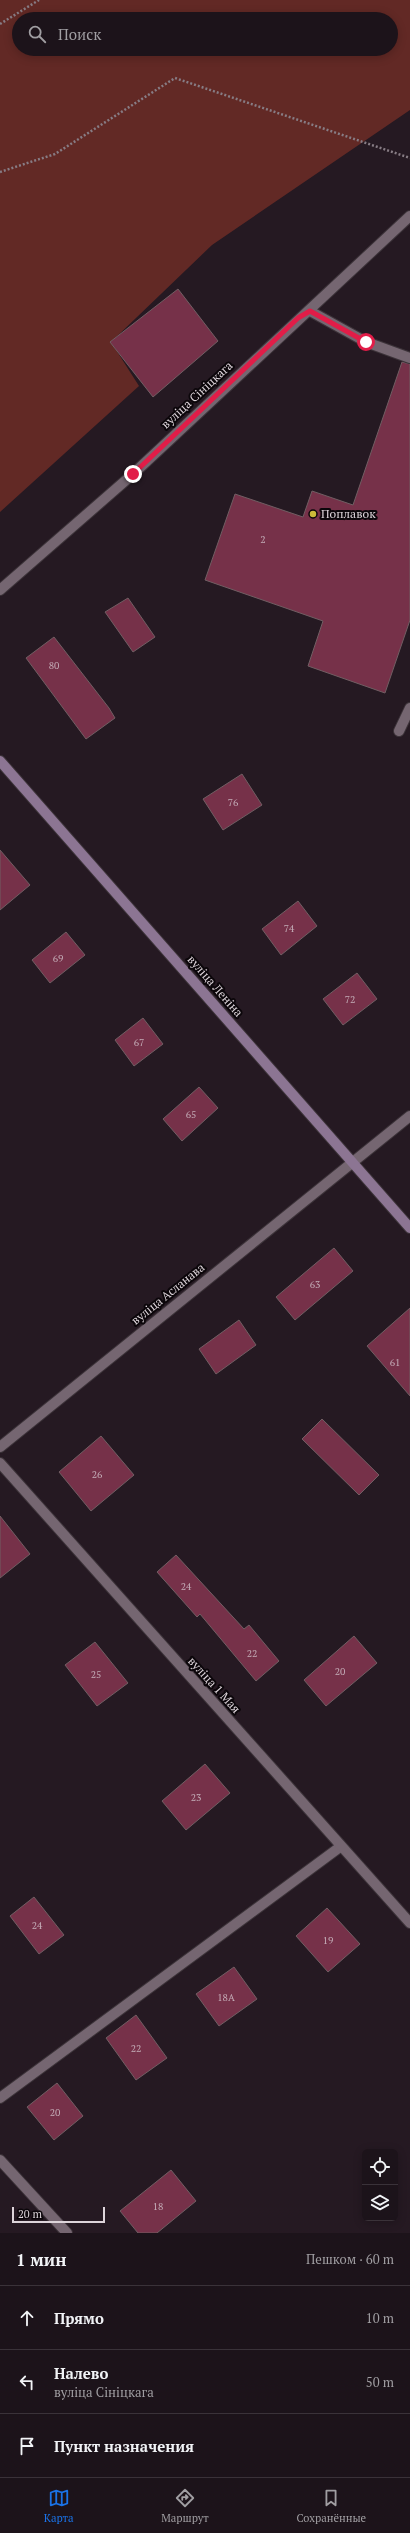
<!DOCTYPE html>
<html lang="ru">
<head>
<meta charset="utf-8">
<style>
  body { margin:0; font-family:"PT Serif",serif; background:#292027; color:#f1f3f6 }
  .controls { position:absolute; right:12px; bottom:12px; display:grid; overflow:hidden; border-radius:6px; box-shadow:0 2px 10px #0003 }
  .controls button { width:36px; height:36px; display:grid; place-items:center; padding:0; border:0; border-bottom:1px solid #3a3239; background:#1c131a; color:#f1f3f6; font:20px sans-serif }
  .scale { position:absolute; left:12px; bottom:10px; width:93px; box-sizing:border-box; padding-left:4px; border:2px solid #ddd4da; border-top:0; font-size:11px; line-height:14px; white-space:nowrap; color:#ddd4da; -webkit-text-stroke:3px #0b060a; paint-order:stroke }
  .stop { position:absolute; width:12px; height:12px; margin:-9px; border:3px solid #e11d48; border-radius:50%; background:#fff }
  .stop.end { background:#e11d48; border-color:#fff; box-shadow:0 1px 4px #0008 }
  .list { margin:0; padding:0; list-style:none }
  h2 { display:flex; justify-content:space-between; align-items:center; height:52px; margin:0; padding:0 16px; font-size:17px }
  h2 small { font-size:13px; font-weight:400; color:#a09ea2 }
  .list li { display:grid; grid-template-columns:26px 1fr auto; gap:12px; align-items:center; box-sizing:border-box; height:64px; padding:0 16px; border-top:1px solid #3a3239 }
  .list b { display:block; font-size:15px; white-space:nowrap }
  .list p { margin:0; font-size:13px; white-space:nowrap; color:#a09ea2 }
  .list em { font-size:13px; font-style:normal; color:#a09ea2 }
  .icon { flex:none; width:22px; height:22px; fill:none; stroke:currentColor; stroke-width:2; stroke-linecap:round; stroke-linejoin:round }
  .map { position:relative; flex:none; width:410px; height:2233px; overflow:hidden }
  .search { position:absolute; background:#1c131a; box-shadow:0 2px 10px #0003; left:12px; right:12px; top:12px; height:44px; display:flex; align-items:center; gap:10px; box-sizing:border-box; padding:0 14px; border-radius:22px; color:#a09ea2; font-size:15px }
  .sheet { height:244px; background:#1c131a }
  nav { display:flex; justify-content:space-around; align-items:center; box-sizing:border-box; height:56px; border-top:1px solid #3a3239; background:#1c131a; font-size:11px; color:#a09ea2 }
  nav a { display:grid; justify-items:center; gap:2px }
  nav .on { color:#1a73e8 }
  .map>svg:first-child { display:block }
  .green { fill:#622925; fill-rule:evenodd }
  .building { fill:#763149; stroke:#715e63 }
  .lines { fill:none; stroke-linecap:round; stroke-linejoin:round }
  .lane-casing { stroke:#3c3339; stroke-width:12 }
  .street-casing { stroke:#3c3339; stroke-width:12 }
  .secondary-casing { stroke:#3c3339; stroke-width:12 }
  .path { stroke:#877c84; stroke-width:2.5; stroke-dasharray:2 2; stroke-linecap:butt }
  .lane { stroke:#756671; stroke-width:10 }
  .street { stroke:#756671; stroke-width:10 }
  .secondary { stroke:#8c7593; stroke-width:10 }
  .route { stroke:#e11d48; stroke-width:5 }
  .poi-dot { fill:#cbba39; stroke:#0b060a; stroke-width:1.5 }
  .labels { text-anchor:middle; stroke-width:4; stroke-linejoin:round; paint-order:stroke }
  .number-label { font-size:10px; fill:#c3abb6 }
  .street-label { font-size:12px; fill:#ddd4da; stroke:#0b060a }
  .poi-label { font-size:12px; fill:#ddd4da; stroke:#0b060a; text-anchor:start }
</style>
</head>
<body>
<div class="map">
<svg width="410" height="2233" viewBox="0 0 410 2233">
  <rect width="100%" height="100%" fill="#251922"/>
  <path class="green" d="M0,0h410v110l-198,135 -101,97 28,44 -139,126zM19,19h372v30h-372z"/>
  <path class="building" d="M178,289l40,52 -65,56 -43,-55z
    M402,362l8,2v256l-25,73 -77,-27 15,-45 -118,-41 30,-86 68,23 9,-26 41,14z
    M128,598l27,39 -22,15 -28,-40z
    M54,637l55,71 6,10 -29,21 -60,-81z
    M242,774l20,31 -39,25 -20,-31z
    M0,850l30,35 -30,25z
    M298,901l19,25 -36,29 -19,-26z
    M66,932l19,23 -35,28 -18,-23z
    M357,973l20,26 -34,26 -20,-26z
    M143,1018l20,26 -29,22 -19,-26z
    M199,1087l19,21 -36,33 -19,-22z
    M334,1248l19,23 -58,49 -19,-23z
    M410,1308v88l-43,-50z
    M239,1320l17,25 -40,29 -17,-25z
    M322,1419l57,56 -20,20 -57,-56z
    M101,1436l33,39 -43,36 -32,-39z
    M0,1516l30,38 -30,24z
    M176,1555l68,74 5,-4 30,36 -23,20 -56,-67 -3,3 -40,-45z
    M354,1636l23,27 -51,43 -22,-26z
    M95,1642l33,41 -31,23 -32,-41z
    M205,1764l25,29 -44,37 -24,-29z
    M34,1897l30,38 -25,19 -29,-38z
    M327,1908l33,36 -32,28 -32,-36z
    M234,1967l23,32 -38,27 -23,-32z
    M136,2015l31,43 -31,22 -30,-42z
    M57,2083l26,33 -29,24 -27,-33z
    M171,2170l25,31 -39,32h-19l-18,-22z"/>
  <g class="lines">
    <g class="lane-casing">
      <path id="lane" d="M310,311l56,31 44,16
        M399,731l11,-23
        M0,2098l340,-251"/>
    </g>
    <g class="street-casing">
      <path id="street" d="M0,590l133,-116 277,-258
        M0,1447l410,-331
        M0,1463l410,460
        M0,2160l67,73"/>
    </g>
    <g class="secondary-casing">
      <path id="secondary" d="M0,761l410,467"/>
    </g>
    <path class="path" d="M0,24l39,-24
      M0,172l55,-18 120,-76 235,80"/>
    <use href="#lane" class="lane"/>
    <use href="#street" class="street"/>
    <use href="#secondary" class="secondary"/>
  </g>
  <g class="lines">
    <path class="route" d="M133,474l165,-156 12,-7 56,31"/>
  </g>
  <circle class="poi-dot" cx="313" cy="514" r="4"/>
  <g class="labels">
    <g class="number-label">
      <text x="263" y="543">2</text>
      <text x="54" y="669">80</text>
      <text x="233" y="806">76</text>
      <text x="289" y="932">74</text>
      <text x="58" y="962">69</text>
      <text x="350" y="1003">72</text>
      <text x="139" y="1046">67</text>
      <text x="191" y="1118">65</text>
      <text x="315" y="1288">63</text>
      <text x="395" y="1366">61</text>
      <text x="97" y="1478">26</text>
      <text x="186" y="1590">24</text>
      <text x="252" y="1657">22</text>
      <text x="340" y="1675">20</text>
      <text x="96" y="1678">25</text>
      <text x="196" y="1801">23</text>
      <text x="37" y="1929">24</text>
      <text x="328" y="1944">19</text>
      <text x="226" y="2001">18А</text>
      <text x="136" y="2052">22</text>
      <text x="55" y="2116">20</text>
      <text x="158" y="2210">18</text>
    </g>
    <g class="street-label">
      <text transform="translate(197 395) rotate(-43)" y="4">вуліца Сініцкага</text>
      <text transform="translate(215 986) rotate(49)" y="4">вуліца Леніна</text>
      <text transform="translate(168 1294) rotate(-39)" y="4">вуліца Асланава</text>
      <text transform="translate(214 1685) rotate(48)" y="4">вуліца 1 Мая</text>
    </g>
    <g class="poi-label">
      <text x="321" y="518">Поплавок</text>
    </g>
  </g>
</svg>
<div class="controls">
<button><svg class="icon" aria-label="locate" viewBox="0 0 24 24"><circle cx="12" cy="12" r="6"/><path d="M12 2v4M12 18v4M2 12h4M18 12h4"/></svg></button>
<button><svg class="icon" aria-label="layers" viewBox="0 0 24 24"><path d="M12 4l9 5-9 5-9-5zM3 14l9 5 9-5"/></svg></button>
</div>
<div class="scale">20 m</div>
<div class="stop" style="left:366px;top:342px"></div>
<div class="stop end" style="left:133px;top:474px"></div>
<div class="search"><svg class="icon" aria-label="search" viewBox="0 0 24 24"><circle cx="10" cy="10" r="6"/><path d="M15 15l6 6"/></svg>Поиск</div>
</div>
<section class="sheet">
<h2>1 мин<small>Пешком · 60 m</small></h2>
<ul class="list">
<li><svg class="icon" aria-label="ahead" viewBox="0 0 24 24"><path d="M12 20V5M6 11l6-6 6 6"/></svg><div><b>Прямо</b></div><em>10 m</em></li>
<li><svg class="icon" aria-label="left" viewBox="0 0 24 24"><path d="M17 20v-9H6M10 6l-5 5 5 5"/></svg><div><b>Налево</b><p>вуліца Сініцкага</p></div><em>50 m</em></li>
<li><svg class="icon" aria-label="arrive" viewBox="0 0 24 24"><path d="M6 21V4h12l-3 4 3 4H6"/></svg><div><b>Пункт назначения</b></div></li>
</ul>
</section>
<nav>
<a class="on"><svg class="icon" aria-label="map" viewBox="0 0 24 24"><path d="M3 6l6-2 6 2 6-2v14l-6 2-6-2-6 2zM9 4v14M15 6v14"/></svg>Карта</a>
<a><svg class="icon" aria-label="directions" viewBox="0 0 24 24"><path d="M12 3l9 9-9 9-9-9zM9 14v-3h6M13 9l2 2-2 2"/></svg>Маршрут</a>
<a><svg class="icon" aria-label="saved" viewBox="0 0 24 24"><path d="M7 4h10v16l-5-4-5 4z"/></svg>Сохранённые</a>
</nav>
</body>
</html>
